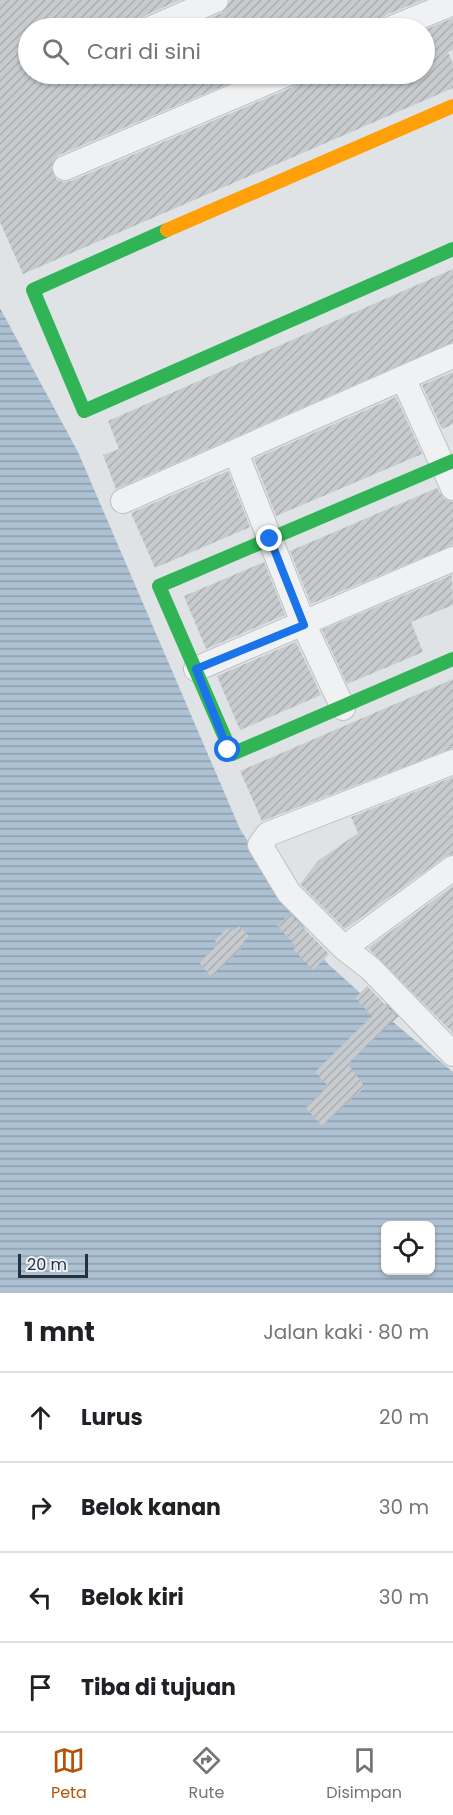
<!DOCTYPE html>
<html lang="id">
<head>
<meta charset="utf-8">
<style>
  body { margin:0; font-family:Poppins,sans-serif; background:#f6f6f6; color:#202124 }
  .controls { position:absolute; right:18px; bottom:18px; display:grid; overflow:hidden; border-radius:9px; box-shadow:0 2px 4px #0004 }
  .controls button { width:54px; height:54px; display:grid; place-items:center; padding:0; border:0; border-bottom:2px solid #e0e0e0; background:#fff; color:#202124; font:30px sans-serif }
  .scale { position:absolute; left:18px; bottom:15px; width:70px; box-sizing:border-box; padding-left:6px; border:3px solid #263140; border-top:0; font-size:16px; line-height:21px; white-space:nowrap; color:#263140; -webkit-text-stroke:4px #edf1f6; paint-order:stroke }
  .stop { position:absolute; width:18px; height:18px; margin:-14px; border:4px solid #1a73e8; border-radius:50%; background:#fff }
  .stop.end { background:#1a73e8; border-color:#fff; box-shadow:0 2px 6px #0008 }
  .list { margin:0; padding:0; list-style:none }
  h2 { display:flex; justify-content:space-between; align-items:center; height:78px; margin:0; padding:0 24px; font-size:26px }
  h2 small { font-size:20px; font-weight:400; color:#757577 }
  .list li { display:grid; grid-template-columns:39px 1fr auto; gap:18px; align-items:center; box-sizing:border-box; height:90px; padding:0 24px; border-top:2px solid #e0e0e0 }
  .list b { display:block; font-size:22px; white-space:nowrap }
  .list em { font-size:20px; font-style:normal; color:#757577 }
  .icon { flex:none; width:33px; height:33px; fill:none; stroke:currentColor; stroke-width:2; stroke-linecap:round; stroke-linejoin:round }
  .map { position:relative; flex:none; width:453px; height:1293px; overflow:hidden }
  .search { position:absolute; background:#fff; box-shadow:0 2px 4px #0004; left:18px; right:18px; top:18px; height:66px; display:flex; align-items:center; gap:15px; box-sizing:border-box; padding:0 21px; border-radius:33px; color:#757577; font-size:22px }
  .sheet { height:438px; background:#fff }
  nav { display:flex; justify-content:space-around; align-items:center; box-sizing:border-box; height:84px; border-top:2px solid #e0e0e0; background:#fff; font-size:16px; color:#757577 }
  nav a { display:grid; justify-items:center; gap:3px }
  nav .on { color:#b45309 }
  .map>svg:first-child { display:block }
  .water { fill:url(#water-rules); fill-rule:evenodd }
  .building { fill:url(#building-hatch) }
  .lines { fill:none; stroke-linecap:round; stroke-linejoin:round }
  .street-casing { stroke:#bec1c4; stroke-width:26 }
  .street { stroke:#f0f1f2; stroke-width:24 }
  .fast { stroke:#30b455; stroke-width:14 }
  .slow { stroke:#ff9f0a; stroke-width:14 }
  .route { stroke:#1a73e8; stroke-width:8 }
</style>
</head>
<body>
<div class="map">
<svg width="453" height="1293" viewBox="0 0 453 1293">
  <defs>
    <pattern id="water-rules" width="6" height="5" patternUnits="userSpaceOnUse" patternTransform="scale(1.5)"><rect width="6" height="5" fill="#adc1d2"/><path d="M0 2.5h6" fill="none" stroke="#8d9dac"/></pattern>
    <pattern id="building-hatch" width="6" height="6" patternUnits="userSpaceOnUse" patternTransform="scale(1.5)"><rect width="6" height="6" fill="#c8cbce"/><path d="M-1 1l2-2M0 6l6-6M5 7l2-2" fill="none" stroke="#acafb2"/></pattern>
  </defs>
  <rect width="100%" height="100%" fill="#e0e3e6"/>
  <path class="water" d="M0,308l78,144 162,377 87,134 52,47 14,-13 12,12 -12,13 60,50v221h-453zM386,1226h44v44h-44z"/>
  <path class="building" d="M0,0h180l-34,15 -6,5 -2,8h-110v46h127l3,6 14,-6h80l-193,81 -8,12 5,12 7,3 8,-1 222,-94 6,-5 2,-8h123v-44l29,-12v32l-5,2 5,12v24l-430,186 -23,-52z
    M231,0h192l-37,15 -6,5 -2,8h-192l36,-15z
    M453,269v73l-337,147 -13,-34 16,-6 -11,-28z
    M453,372v52l-11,5 -20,-44z
    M396,397l26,57 -146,62 -22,-57z
    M228,471l22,56 -95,41 -24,-55z
    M437,488l7,11 9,3v43l-142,59 -21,-53z
    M264,562l21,53 -79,34 -22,-53z
    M452,575l1,30 -42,17 12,30 -76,32 -25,-54z
    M296,642l25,53 -81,35 -23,-54z
    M453,679v69l-191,73 -22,-50z
    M453,777v77l-8,3 -100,72 -45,-45 18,-23 40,-28 -7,-16z
    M453,886v147l-85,-85z
    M290,914l39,40 -16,16 -20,-21 3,-3 -19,-20z
    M239,926l10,10 -6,6 1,4 -33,31 -12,-15 19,-17 -3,-4 11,-12 9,1z
    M367,986l30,31 -49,47 17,23 -43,39 -17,-19 23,-21 -13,-14 57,-56 -17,-18z"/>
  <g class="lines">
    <g class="street-casing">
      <path id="street" d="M152,28l64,-28
        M392,28l61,-25
        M65,168l222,-94
        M403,378l50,110
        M236,453l68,172 39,83
        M123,501l330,-145
        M196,669l257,-110
        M453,762l-185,72 -8,11 29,48 55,55 27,21 82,85
        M344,948l109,-80"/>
    </g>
    <use href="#street" class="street"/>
    <path class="fast" d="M167,230l-134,60 51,121 369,-162
      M453,461l-294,125 73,168 221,-95"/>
    <path class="slow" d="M167,230l286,-124"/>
  </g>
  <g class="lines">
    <path class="route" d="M228,750l-32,-81 108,-44 -34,-86"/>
  </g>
</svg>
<div class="controls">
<button><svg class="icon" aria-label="locate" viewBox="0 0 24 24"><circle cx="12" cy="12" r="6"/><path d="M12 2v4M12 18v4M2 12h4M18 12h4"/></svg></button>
</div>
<div class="scale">20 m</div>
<div class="stop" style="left:228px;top:750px"></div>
<div class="stop end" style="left:270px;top:539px"></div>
<div class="search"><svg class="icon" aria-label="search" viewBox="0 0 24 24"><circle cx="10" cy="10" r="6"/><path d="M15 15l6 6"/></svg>Cari di sini</div>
</div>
<section class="sheet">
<h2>1 mnt<small>Jalan kaki · 80 m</small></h2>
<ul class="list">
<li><svg class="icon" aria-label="ahead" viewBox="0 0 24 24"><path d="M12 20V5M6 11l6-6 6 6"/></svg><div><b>Lurus</b></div><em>20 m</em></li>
<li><svg class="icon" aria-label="right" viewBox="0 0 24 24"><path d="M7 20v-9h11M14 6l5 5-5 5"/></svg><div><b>Belok kanan</b></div><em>30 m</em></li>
<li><svg class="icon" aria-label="left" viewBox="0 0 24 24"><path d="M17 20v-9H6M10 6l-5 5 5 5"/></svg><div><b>Belok kiri</b></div><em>30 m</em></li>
<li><svg class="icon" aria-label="arrive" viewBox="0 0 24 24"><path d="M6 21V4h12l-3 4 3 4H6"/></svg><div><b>Tiba di tujuan</b></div></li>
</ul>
</section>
<nav>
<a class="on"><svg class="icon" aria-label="map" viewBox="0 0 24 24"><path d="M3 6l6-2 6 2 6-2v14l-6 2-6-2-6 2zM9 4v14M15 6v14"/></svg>Peta</a>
<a><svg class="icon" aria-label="directions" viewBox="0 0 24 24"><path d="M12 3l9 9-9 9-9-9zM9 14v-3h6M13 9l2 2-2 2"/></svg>Rute</a>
<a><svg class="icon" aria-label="saved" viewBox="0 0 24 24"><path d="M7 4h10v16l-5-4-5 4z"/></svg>Disimpan</a>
</nav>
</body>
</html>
